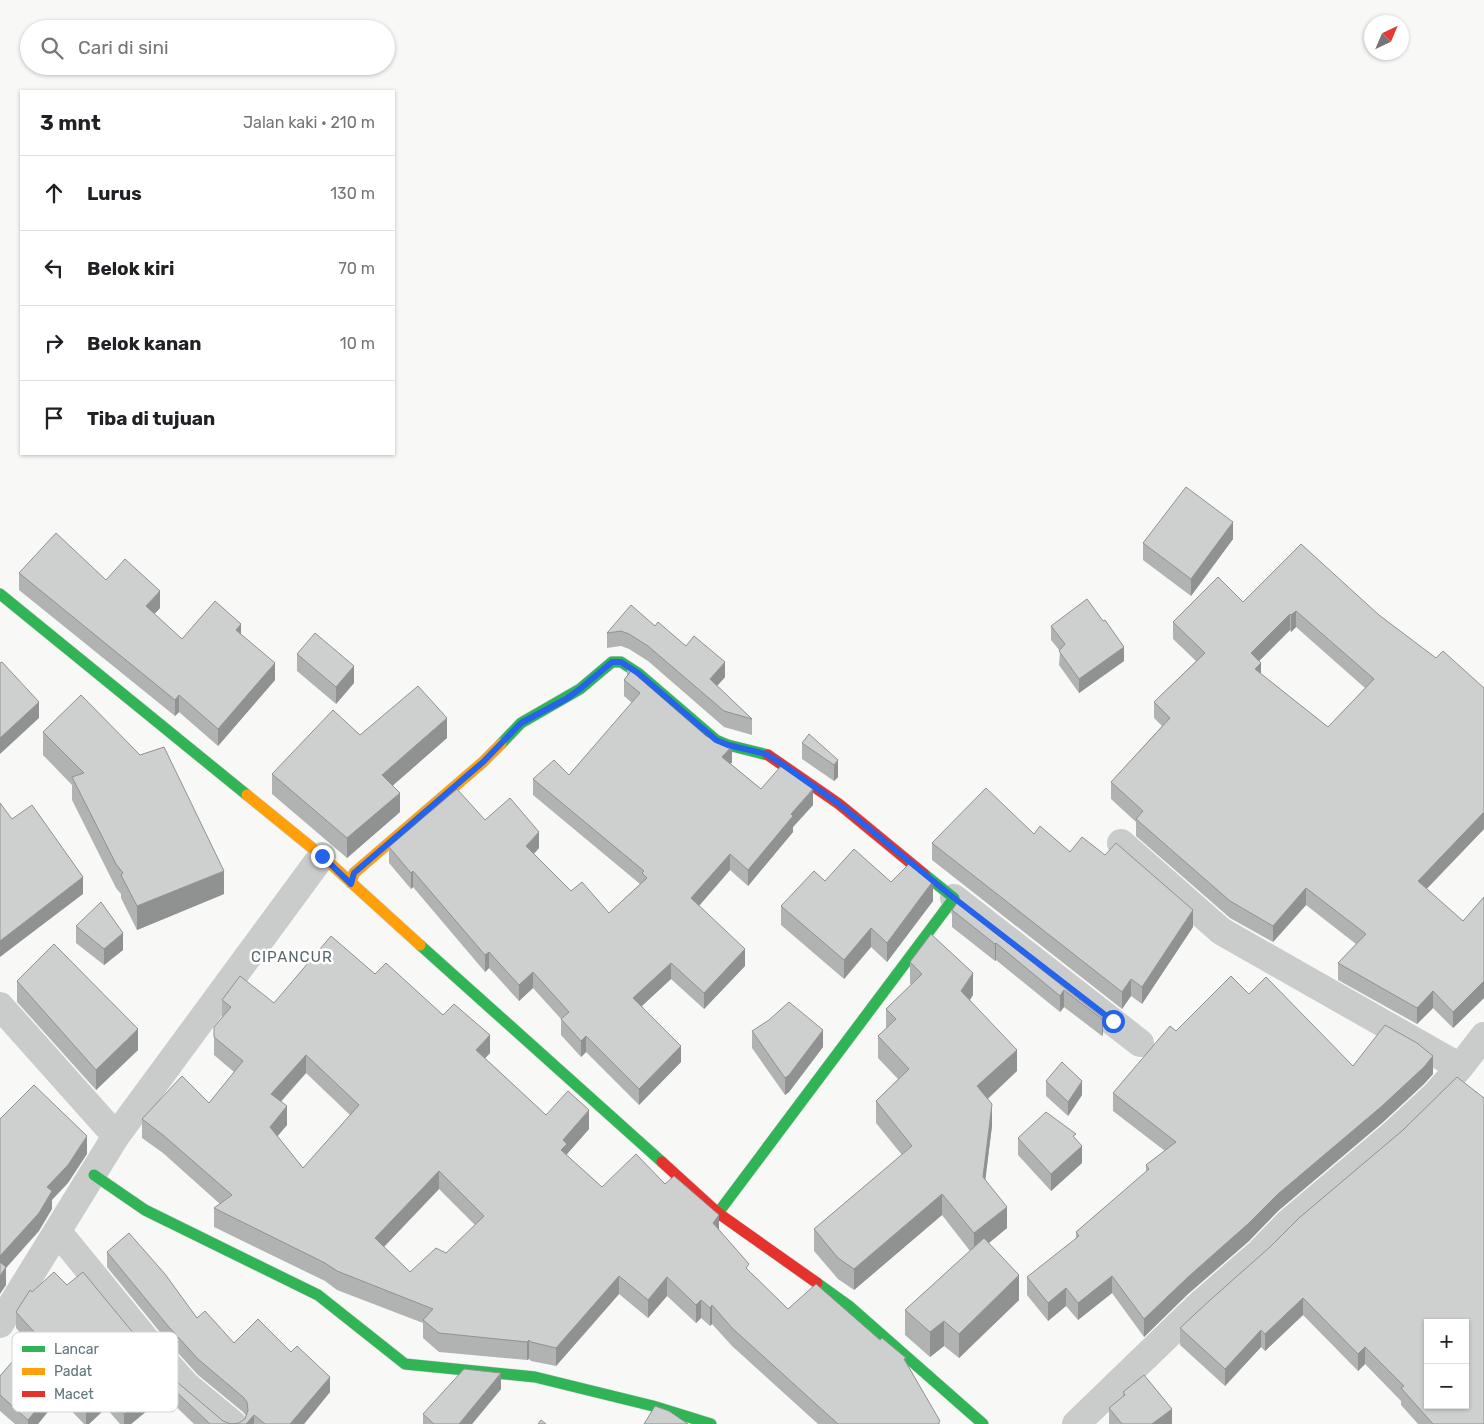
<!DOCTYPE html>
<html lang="id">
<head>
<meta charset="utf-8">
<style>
  body { margin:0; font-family:Rubik,sans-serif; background:#f6f6f6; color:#202124 }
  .controls { position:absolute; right:15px; bottom:15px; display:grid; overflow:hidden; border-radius:0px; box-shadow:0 1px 4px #0004 }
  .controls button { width:45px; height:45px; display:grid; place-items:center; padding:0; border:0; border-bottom:1px solid #e0e0e0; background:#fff; color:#202124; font:25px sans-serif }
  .compass { position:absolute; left:1364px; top:15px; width:45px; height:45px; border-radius:50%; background:#fff; box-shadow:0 1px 4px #0004; rotate:44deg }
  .stop { position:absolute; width:15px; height:15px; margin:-11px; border:4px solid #2563eb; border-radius:50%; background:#fff }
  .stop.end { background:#2563eb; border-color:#fff; box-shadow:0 1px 5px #0008 }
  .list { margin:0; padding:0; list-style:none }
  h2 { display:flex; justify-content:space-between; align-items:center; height:65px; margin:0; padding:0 20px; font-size:21px }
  h2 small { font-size:16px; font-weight:400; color:#757577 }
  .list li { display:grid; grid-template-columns:32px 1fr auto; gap:15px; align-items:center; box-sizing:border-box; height:75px; padding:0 20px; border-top:1px solid #e0e0e0 }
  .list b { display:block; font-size:19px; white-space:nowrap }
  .list em { font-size:16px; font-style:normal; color:#757577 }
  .icon { flex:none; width:28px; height:28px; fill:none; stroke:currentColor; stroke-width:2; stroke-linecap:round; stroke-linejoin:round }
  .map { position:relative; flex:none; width:1484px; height:1424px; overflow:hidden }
  .search { position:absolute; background:#fff; box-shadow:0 1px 4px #0004; left:20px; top:20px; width:375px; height:55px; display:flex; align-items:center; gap:12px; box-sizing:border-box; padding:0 18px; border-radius:28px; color:#757577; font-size:19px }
  .panel { position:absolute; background:#fff; box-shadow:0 1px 4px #0004; left:20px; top:90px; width:375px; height:365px; border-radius:0px }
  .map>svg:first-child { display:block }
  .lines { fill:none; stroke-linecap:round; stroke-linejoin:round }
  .fast-casing { stroke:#d4d5d5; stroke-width:12 }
  .slow-casing { stroke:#d4d5d5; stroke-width:12 }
  .jam-casing { stroke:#d4d5d5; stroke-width:12 }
  .street { stroke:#cacccc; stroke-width:28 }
  .fast { stroke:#30b455; stroke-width:11 }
  .slow { stroke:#ff9f0a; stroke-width:11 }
  .jam { stroke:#e5322d; stroke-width:11 }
  .wall { fill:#b1b3b3; fill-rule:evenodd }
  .shaded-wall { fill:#909292 }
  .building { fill:#ced0d0; stroke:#909292; fill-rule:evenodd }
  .route { stroke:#2563eb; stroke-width:6 }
  .labels { text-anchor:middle; stroke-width:5; stroke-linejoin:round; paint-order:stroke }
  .quarter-label { font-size:15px; letter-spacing:1px; fill:#56686c; stroke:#fff }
  .key { fill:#fff; stroke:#cfd6d7; stroke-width:1 }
  .key-label { font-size:14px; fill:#5f767b }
</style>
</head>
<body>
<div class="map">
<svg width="1484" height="1424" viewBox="0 0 1484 1424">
  <rect width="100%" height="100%" fill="#f8f8f7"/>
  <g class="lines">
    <g class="fast-casing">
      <path id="fast" d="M0,594l247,201
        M501,744l20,-21 59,-34 32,-27h9l17,11 78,67 12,5 40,10
        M420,945l242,217
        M94,1175l51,35 173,85 87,69 130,13 118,29 58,18
        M718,1213l236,-315 -30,-24
        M817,1283l32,23 134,118"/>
    </g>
    <g class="slow-casing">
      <path id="slow" d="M247,795l75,61 98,89
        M351,883l3,-10 129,-111 18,-18"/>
    </g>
    <g class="jam-casing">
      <path id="jam" d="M768,755l71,49 85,70
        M662,1162l56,51 99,70"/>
    </g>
    <path class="street" d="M1121,843l100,88 239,136
      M954,898l186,145
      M0,1006l116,130
      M58,1232l98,120 31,34 46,38
      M0,1324l116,-188 206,-280
      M1076,1424l122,-118 62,-54 28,-29 104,-88 43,-40 25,-28 24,-31"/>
    <use href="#fast" class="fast"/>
    <use href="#slow" class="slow"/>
    <use href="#jam" class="jam"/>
  </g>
  <path class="wall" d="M1233,539l-42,57 -48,-36v-17z
    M1301,544l183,285 -58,60 37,32 21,-24v101l-31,30 -20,-20 -16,16 -79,-44v-17l18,-19 -50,-39 -33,37 -43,-24 -94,-82v-14l-25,-23v-17l51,-56 -8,-8v-16l42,-41 -23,-22v-17l70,-20zM1296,627l69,61 -37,39 -67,-53 -2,-13 31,-31 1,2z
    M19,573l87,7 54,28 -6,6 28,25 59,-5 34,46 -57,66 -39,-34 -4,4 -156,-126z
    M655,626l31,20 39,31 -8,9 35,33v16l-28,-8 -76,-66 -19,-12 -8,-3 -14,2v-15z
    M1051,626l73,35 -45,32 -20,-28 1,-14 -9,-11z
    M297,654l57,29 -18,21 -39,-33z
    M627,668l105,94 -1,2 30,25 52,16 -20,22v5l-45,54 -18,-16 -31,36 46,60 -41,43 -33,-30 -29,27 39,56 -42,43 -53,-53 -5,5 -20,-22v-16l-28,-31 -14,13 -30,-33 -4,4 -72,-85 -2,2 -22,-26v-16l96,-27 54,28 -5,6 37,37 38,22 31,-29 -107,-89v-16l36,-4 63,-72 -8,-7v-16l3,-4z
    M43,732l181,162 -87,36 -16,-32v-4l-5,-6 -44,-88v-15l-29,-30z
    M360,735l87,3 -54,47 7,27 -53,46 -75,-64v-20z
    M802,743l36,17v17l-4,4 -32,-22z
    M1034,834l36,18 123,75 -51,77 -11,-8 -9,13 -190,-149v-17z
    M825,881l66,1 42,19 -46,61 -16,-15 -27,32 -63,-54v-19z
    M952,910l151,108v16l-1,2 -38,-29 -4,5 -64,-52 -1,1 -43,-34z
    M76,926l47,24 -19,15 -28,-22z
    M910,962l63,33 -3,5 47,71 -29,28 4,27 -7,54 22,48 -18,15 30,57 -60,58 -15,-12 -14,11 -25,-22v-25l65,-59 -28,-36 -88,75 -16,-11 -24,-28v-22l88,-74 -26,-32v-22l22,-22 -20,-21v-22l8,-7v-20l25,-24 -1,-2z
    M375,974l68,41 47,38 -5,5 61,57 43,14 -22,25v2l35,31 63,-3 54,46 30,41 39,38 118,53 34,62h-122l-86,-78 -20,-22 -2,2 -9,-8 -5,5 -29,-27 -19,22 -29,-24 -63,72 -25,-5 -2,-2 -2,1 -88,-8 -16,-14v-15l-86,-33 -12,-9 -111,-54v-19l6,-4 -57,-51 -21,-15v-19l67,-16 25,-31 -20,-17v-28l8,-10v-17l52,3zM306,1073l44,42 -47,53 -26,-32 10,-11 -6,-23zM439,1189l36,36 -29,28 -36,19 -26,-25z
    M17,981l121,69 -42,40 -79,-88z
    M1249,994l104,72 80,8 -9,10 -42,39 -104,88 -29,30 -61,53 -44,43 -32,-44 -34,27 -12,-14 -18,15 -21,-26v-18l49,-38v-7l70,-60v-7l19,-14 -52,-40v-18l63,-62z
    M752,1031l71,16 -34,45 -4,3 -33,-47z
    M1046,1081l36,14 -14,21 -22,-20z
    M1484,1098v326h-66l-17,-19v-4l-36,-37 -7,7 -55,-56 -38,36 -4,-4 -36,39 -45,-41v-17z
    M1018,1138l58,2 6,23 -31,28 -33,-36z
    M107,1252l90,66 37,25 96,49 -26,32h-110l-29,-28 -34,28h-11l-14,-16 -17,16h-5l-25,-26 -21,26h-23l-15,-13v-35l29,-33 -13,-15v-16l16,-20 35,-7 77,61 33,36 46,39 8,3 8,-1 6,-4 1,-3 -3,-4 -45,-37 -30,-33 -61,-75z
    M501,1389l-29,35h-49v-10z
    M1123,1392l49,32h-63v-16l14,-11z"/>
  <path class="shaded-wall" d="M1233,522v17l-42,57v-17z
    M160,591v17l-14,15v-17z
    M1296,611v16l-5,5v-17z
    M1290,614v16l-39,39v-16z
    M241,624v17l-5,-11z
    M1124,647v14l-45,32v-14z
    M725,662v15l-15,17v-15z
    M275,663v17l-57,66v-17z
    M1261,663v16l-6,-10z
    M354,666v17l-18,21v-17z
    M179,695v17l-4,4v-16z
    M39,702v16l-39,36v-16z
    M447,718v20l-65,57v-20z
    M732,746v16l-10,11v-16z
    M838,760v17l-4,4v-16z
    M813,789v16l-20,22v5l-45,54v-16l43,-56z
    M400,793v19l-53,46v-20z
    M1484,812v17l-66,69v-17z
    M539,832v16l-13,14v-16z
    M730,854v16l-39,45v-17z
    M224,871v23l-87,36v-24z
    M413,871v16l-2,2v-16z
    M83,877v17l-83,63v-16z
    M933,881v20l-46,61v-19z
    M1306,888v17l-33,37v-16z
    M1193,910v17l-51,77v-17z
    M871,928v19l-27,32v-19z
    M123,933v17l-19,15v-16z
    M996,943v17l-1,1v-17z
    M745,949v17l-41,43v-16z
    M489,952v16l-4,4v-17z
    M671,963v16l-38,35v-16z
    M533,972v16l-14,13v-16z
    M973,973v22l-12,18v-22z
    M1131,979v17l-9,13v-17z
    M1484,981v17l-31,30v-16z
    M1064,990v17l-4,5v-16z
    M1433,991v17l-16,16v-16z
    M1103,1018v16l-1,2v-17z
    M138,1029v21l-42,40v-20z
    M823,1030v17l-34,45 -4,3v-17z
    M490,1035v18l-14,15v-18z
    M586,1036v16l-5,5v-16z
    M681,1046v16l-42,43v-16z
    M1017,1050v21l-40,37v-22z
    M306,1055v18l-35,39v-18z
    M1433,1056v18l-9,10 -42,39 -104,88 -29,30 -61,53 -44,43v-18l44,-42 90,-83z
    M1082,1081v14l-14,21v-14z
    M992,1104v22l-9,73v-22z
    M287,1106v19l-17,20v-18z
    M589,1110v19l-22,25v8l-6,-12 2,-10z
    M87,1136v18l-19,29 -16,17v9l-13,22 -33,37v17l-6,9v-38l47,-69z
    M1082,1146v17l-31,28v-17z
    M439,1171v18l-64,67v-18z
    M942,1194v21l-88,75v-21z
    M1007,1207v21l-33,27v-22z
    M719,1215v19l-6,-11z
    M1019,1275v25l-60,58v-24z
    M619,1276v18l-63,72v-18z
    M1112,1276v17l-34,27v-17z
    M667,1277v19l-19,22v-18z
    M1066,1288v18l-18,15v-18z
    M1303,1298v17l-38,36v-17z
    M701,1300v18l-5,5v-18z
    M712,1305v19l-2,2v-18z
    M944,1321v25l-14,11v-25z
    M1261,1330v17l-36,39v-17z
    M529,1340v19l-2,1v-18z
    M1365,1347v17l-7,7v-17z
    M501,1373v16l-29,35h-13z
    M330,1377v15l-26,32h-14z
    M165,1381v15l-34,28h-7v-10z
    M59,1382v16l-21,26h-10v-4z
    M106,1392v16l-17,16h-3v-13z
    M1172,1409v15h-20z
    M254,1415v9h-8z"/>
  <path class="building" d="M1186,487l47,35 -42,57 -48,-36z
    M56,533l50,47 19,-21 35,32 -14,15 36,33 33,-38 26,23 -5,6 39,33 -57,66 -39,-34 -4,5 -156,-127z
    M1301,544l78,71 57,43 7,-7 41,37v124l-66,69 45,40 21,-24v84l-31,31 -20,-21 -16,17 -79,-45 28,-29 -60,-46 -33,38 -43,-25 -94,-82 7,-8 -32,-29 59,-64 -16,-16 51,-49 -32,-31 45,-45 25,25zM1296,611l78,68 -46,48 -73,-58 6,-6 -10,-10 39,-39 1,1z
    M1087,599l16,22 2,-1 19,27 -45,32 -20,-28 6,-7 -14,-18z
    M631,605l24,21 3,-4 28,24 8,-10 31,26 -15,17 42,40 -28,-8 -76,-65 -19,-12 -8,-3 -14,2z
    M315,633l39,33 -18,21 -39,-33z
    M2,662l37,40 -39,36v-75z
    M627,668l2,1 77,67 26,10 -10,11 39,32 20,-23 32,23 -22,25 2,2 -45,54 -18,-16 -39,44 54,51 -41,44 -33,-30 -38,35 48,48 -42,43 -53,-53 -5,5 -20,-22 8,-7 -36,-40 -14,13 -30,-33 -4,3 -72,-84 -2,2 -22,-26 68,-58 28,31 25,-22 29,34 -13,14 45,45 11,-9 27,31 38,-35 -5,-5 2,-2 -111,-92 21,-19 15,15 71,-82 -16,-13 7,-9z
    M418,686l29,32 -65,57 18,18 -53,45 -75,-64 61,-64 27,25z
    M81,695l59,60 24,-8 60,124 -87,35 -16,-31 2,-2 -7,-9 -44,-87 12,-4 -41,-41z
    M809,734l29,26 -4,5 -32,-22z
    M986,788l48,46 6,-8 30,26 12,-15 23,18 11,-12 77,67 -51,77 -11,-8 -9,13 -190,-149z
    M0,803l12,16 20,-14 51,72 -83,64z
    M854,849l37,33 19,-19 23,18 -46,62 -16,-15 -27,32 -63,-54 33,-35 11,10z
    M101,902l22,31 -19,16 -28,-23z
    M957,903l146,115 -1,1 -38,-29 -4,6 -64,-53 -1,1 -43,-34z
    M931,934l42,39 -12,18 56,59 -40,36 15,18 -9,73 24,30 -33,26 -32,-39 -88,75 -16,-11 -24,-29 98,-83 -36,-45 33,-32 -31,-33 18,-17 -10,-10 36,-35 -12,-12z
    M331,936l44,38 11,-11 57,52 11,-11 36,31 -14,15 70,65 22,-24 21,19 -26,30 4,4 -6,6 41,37 34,-33 29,30 9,-8 45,39 -6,8 36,41 -3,4 42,41 28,-25 64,56 2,-2 24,20 -2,1 36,62 -2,3h-100l-106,-96 -20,-23 -2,3 -9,-8 -5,5 -29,-28 -19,23 -29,-24 -63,72 -25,-6 -2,-2 -2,2 -88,-9 -16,-13 10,-11 -96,-38 -12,-8 -111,-55 18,-13 -69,-60 -21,-16 40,-43 27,27 34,-42 -29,-24v-10l17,-20 -9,-7 18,-24 34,27zM306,1055l53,50 -56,63 -33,-41 17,-21 -16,-12zM439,1171l45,45 -38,37 -10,-5 -26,24 -35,-34z
    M54,944l84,85 -42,41 -79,-89z
    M1231,976l18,18 17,-17 87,89 32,-41 32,18 16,13 -9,11 -42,39 -104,88 -29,29 -61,54 -44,42 -32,-43 -34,27 -12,-15 -18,15 -21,-26 52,-41 -3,-4 73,-63 -3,-4 30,-23 -63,-49 57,-67 6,5z
    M789,1002l34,28 -34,45 -4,3 -33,-47 17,-11z
    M1062,1062l20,19 -14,21 -22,-21z
    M1457,1077l27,21v326h-51l-32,-36 3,-2 -39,-39 -7,7 -55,-56 -38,36 -4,-4 -36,39 -45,-41 29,-27 61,-54 29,-29 104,-88zM1428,1323h37v82h-37z
    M34,1085l53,51 -19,29 -21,22 5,4 -13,22 -39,43v-137z
    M1046,1112l30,22 -3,2 9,10 -31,28 -33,-36z
    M129,1233l36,41 32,44 8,-7 29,32 24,-24 33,33 6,-6 33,31 -40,47h-25l-11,-9 -8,9h-36l-45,-43 -41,33 -18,-22 -20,19 -27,-29 -31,38 -28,-25v-19l36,-42 -20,-22 14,-22 2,2 22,-20 13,13 16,-13 61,74 33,36 46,39 8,3 8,-1 6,-4 3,-9 -1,-8 -4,-5 -45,-38 -30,-33 -61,-74z
    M984,1238l35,37 -60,59 -15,-13 -14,11 -25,-22z
    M0,1262l6,5 -6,9z
    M464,1369l37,4 -42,51h-25l-11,-10z
    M1144,1375l28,34 -20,15h-30l-13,-16 16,-13 -2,-3z
    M655,1406l14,5 19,13h-44z
    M541,1420l5,4h-8z"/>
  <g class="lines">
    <path class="route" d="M322,856l29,28 3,-11 129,-111 38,-39 45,-24 14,-10 32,-27h9l17,11 78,67 12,5 38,9 13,8 60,42 115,94 159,123"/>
  </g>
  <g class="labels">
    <g class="quarter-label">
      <text x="292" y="962">CIPANCUR</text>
    </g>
  </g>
  <rect x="12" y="1332" width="166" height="80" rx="8" class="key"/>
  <rect x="22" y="1346" width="23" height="6" fill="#30b455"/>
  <rect x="22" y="1368" width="23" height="7" fill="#ff9f0a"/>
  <rect x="22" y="1391" width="23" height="6" fill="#e5322d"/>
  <g class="key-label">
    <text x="54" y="1354">Lancar</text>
    <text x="54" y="1376">Padat</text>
    <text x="54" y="1399">Macet</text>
  </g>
</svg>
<div class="controls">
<button>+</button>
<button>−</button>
</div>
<svg class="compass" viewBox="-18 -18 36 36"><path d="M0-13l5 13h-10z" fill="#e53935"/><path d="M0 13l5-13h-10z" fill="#757577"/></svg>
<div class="stop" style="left:1113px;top:1021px"></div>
<div class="stop end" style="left:322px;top:856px"></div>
<div class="search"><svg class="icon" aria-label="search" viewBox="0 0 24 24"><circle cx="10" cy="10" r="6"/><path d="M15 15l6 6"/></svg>Cari di sini</div>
<section class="panel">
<h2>3 mnt<small>Jalan kaki · 210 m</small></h2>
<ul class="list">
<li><svg class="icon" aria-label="ahead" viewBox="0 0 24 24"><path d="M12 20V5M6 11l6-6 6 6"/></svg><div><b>Lurus</b></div><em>130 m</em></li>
<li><svg class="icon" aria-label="left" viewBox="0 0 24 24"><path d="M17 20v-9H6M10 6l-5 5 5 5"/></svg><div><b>Belok kiri</b></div><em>70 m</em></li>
<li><svg class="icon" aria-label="right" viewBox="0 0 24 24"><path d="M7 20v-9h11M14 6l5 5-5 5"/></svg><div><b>Belok kanan</b></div><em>10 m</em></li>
<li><svg class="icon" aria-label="arrive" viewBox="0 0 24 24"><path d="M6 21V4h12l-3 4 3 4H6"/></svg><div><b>Tiba di tujuan</b></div></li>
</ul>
</section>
</div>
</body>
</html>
